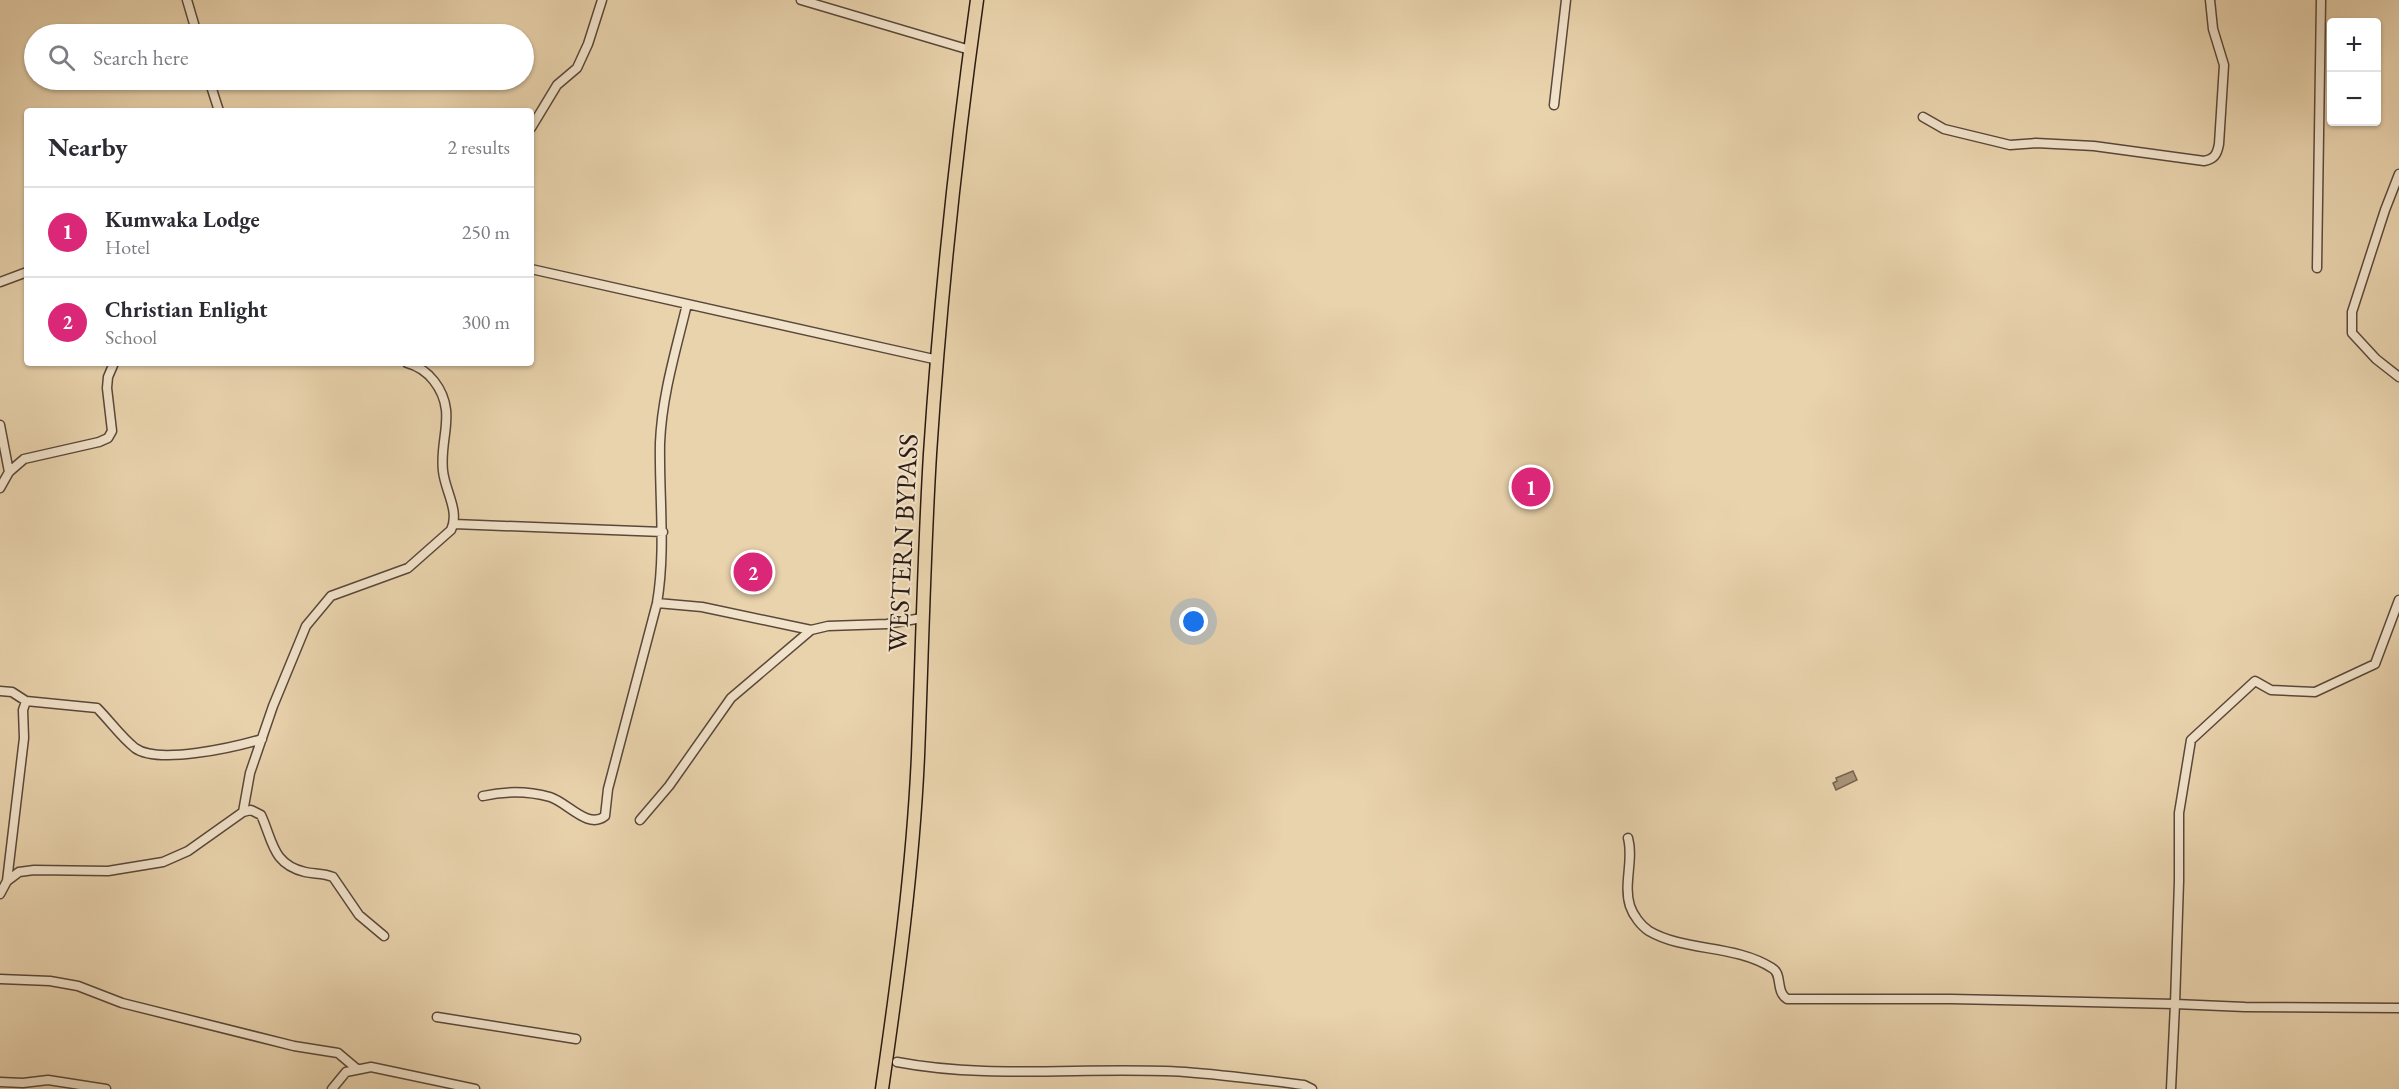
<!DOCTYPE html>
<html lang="en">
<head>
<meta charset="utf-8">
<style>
  body { margin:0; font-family:"EB Garamond",serif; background:#f2f2f3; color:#2b2b33 }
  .controls { position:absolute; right:18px; top:18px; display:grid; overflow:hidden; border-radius:6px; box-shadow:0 2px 4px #0004 }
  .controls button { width:54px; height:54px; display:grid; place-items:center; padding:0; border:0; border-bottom:2px solid #e1e1e2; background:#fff; color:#2b2b33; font:30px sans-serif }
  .you { position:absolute; left:1194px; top:622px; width:21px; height:21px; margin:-15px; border:4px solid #fff; border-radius:50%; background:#1a73e8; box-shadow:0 0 0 9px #1a73e833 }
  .badge { display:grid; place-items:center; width:39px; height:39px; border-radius:50%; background:#db2777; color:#fff; font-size:20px; font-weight:700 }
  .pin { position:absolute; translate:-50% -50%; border:3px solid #fff; box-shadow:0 2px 6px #0006 }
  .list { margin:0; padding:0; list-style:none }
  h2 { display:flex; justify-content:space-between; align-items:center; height:78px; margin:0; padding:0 24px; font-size:26px }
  h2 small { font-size:20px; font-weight:400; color:#7c7c81 }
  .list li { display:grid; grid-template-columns:39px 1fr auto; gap:18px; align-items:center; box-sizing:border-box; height:90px; padding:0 24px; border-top:2px solid #e1e1e2 }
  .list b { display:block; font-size:22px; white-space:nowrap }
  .list p { margin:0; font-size:20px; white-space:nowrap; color:#7c7c81 }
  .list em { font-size:20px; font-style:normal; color:#7c7c81 }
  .icon { flex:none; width:33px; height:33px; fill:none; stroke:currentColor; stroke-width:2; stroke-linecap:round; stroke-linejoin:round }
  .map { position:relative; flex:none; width:2399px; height:1089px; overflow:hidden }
  .search { position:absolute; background:#fff; box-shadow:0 2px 4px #0004; left:24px; top:24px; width:510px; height:66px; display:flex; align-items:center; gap:15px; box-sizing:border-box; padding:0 21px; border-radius:33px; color:#7c7c81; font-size:22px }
  .panel { position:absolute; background:#fff; box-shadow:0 2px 4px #0004; left:24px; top:108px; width:510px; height:258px; border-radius:6px }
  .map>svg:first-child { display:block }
  .water { fill:#a89479; stroke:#766350; stroke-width:1.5 }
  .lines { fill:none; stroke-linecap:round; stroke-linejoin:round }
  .minor-casing { stroke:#5a483a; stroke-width:11 }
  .primary-casing { stroke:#2b1a13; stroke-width:15 }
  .minor { stroke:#f1e2ca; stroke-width:8 }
  .primary { stroke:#e9d3ad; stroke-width:12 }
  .labels { text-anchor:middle; stroke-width:4.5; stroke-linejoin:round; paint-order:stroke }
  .street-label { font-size:27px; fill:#2b1a13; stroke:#f1e2ca }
</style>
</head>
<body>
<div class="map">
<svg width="2399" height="1089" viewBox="0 0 2399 1089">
  <rect width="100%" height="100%" fill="#e9d3ad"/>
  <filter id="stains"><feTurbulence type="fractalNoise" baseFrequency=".00333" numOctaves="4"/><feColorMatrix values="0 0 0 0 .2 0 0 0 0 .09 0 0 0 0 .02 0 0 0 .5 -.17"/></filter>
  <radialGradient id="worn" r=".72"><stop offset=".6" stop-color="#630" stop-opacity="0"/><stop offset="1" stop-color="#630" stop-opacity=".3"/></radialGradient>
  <path class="water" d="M1853,771l4,9 -21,10 -3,-7 4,-2 -1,-3z"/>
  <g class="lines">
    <g class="minor-casing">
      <path id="minor" d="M187,0l10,34
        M801,0l169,50
        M209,80l10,31
        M1554,105l12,-105
        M1923,117l21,12 66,16 26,-2 58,3 110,15c10,-2 13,-6 15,-17l5,-79 -11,-36 -3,-29
        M531,128l26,-43 20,-17 11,-24 14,-44
        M2399,174l-14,36 -33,102v21l24,26 23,18
        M2317,268l4,-268
        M531,269l407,91
        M0,282l27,-10
        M0,425l9,47
        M0,488l9,-16 15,-13 75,-17 9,-4 4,-7 -5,-43 1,-11 6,-14
        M454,524l209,8
        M657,603l45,4 109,23
        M0,691l12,1 14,9 71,7c13,13 24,29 38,40 23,17 100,-1 127,-9
        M483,796c22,-5 45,-5 67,1 17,5 38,33 55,19l3,-27 49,-186c9,-53 2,-106 3,-160 2,-48 16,-93 27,-139
        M243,812l7,-39 23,-67 33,-80 25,-30 77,-28 43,-38c9,-19 -6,-39 -8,-59 -4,-33 15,-59 -9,-90 -7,-9 -16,-15 -27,-18
        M640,820l29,-34 62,-88 80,-68 17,-4 59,-2 35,-6
        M1628,838c6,22 -5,46 2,68 3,9 11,20 19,25 36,21 85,13 123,37 11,6 3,23 15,31h164l224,5 4,-123v-68l12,-73 64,-59 16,9 44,2 60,-28 24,-64
        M7,881l17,-143 -1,-28 3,-9
        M0,894l7,-13 12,-9 15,-2 74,1 55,-9 25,-11 55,-39 8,-2 10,5c12,26 11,49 44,57 9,2 19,1 28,5l26,38 25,21
        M0,979l50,2 28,5 44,17 172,43 44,7 19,16
        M437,1017l139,22
        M897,1062c94,18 192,4 288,10 40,3 79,8 119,13l8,4
        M0,1082l23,1 25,-3 58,9
        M332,1089l14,-17 25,-5 104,22
        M2171,1089l4,-85 70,3 154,1"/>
    </g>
    <g class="primary-casing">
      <path id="primary" d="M882,1089c16,-111 31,-222 36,-333 4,-101 6,-202 12,-302 10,-152 26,-304 47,-454"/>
    </g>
    <use href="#minor" class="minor"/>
    <use href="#primary" class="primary"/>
  </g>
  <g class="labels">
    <g class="street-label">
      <text transform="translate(903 543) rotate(-87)" y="9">WESTERN BYPASS</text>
    </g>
  </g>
  <rect width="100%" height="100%" filter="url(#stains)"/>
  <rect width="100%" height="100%" fill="url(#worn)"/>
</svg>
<div class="controls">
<button>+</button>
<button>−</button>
</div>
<div class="you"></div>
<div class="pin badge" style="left:1531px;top:487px">1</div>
<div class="pin badge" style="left:753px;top:572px">2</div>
<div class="search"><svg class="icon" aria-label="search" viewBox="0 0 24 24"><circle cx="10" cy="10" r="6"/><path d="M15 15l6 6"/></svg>Search here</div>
<section class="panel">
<h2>Nearby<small>2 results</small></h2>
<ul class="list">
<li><span class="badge">1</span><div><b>Kumwaka Lodge</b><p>Hotel</p></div><em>250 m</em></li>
<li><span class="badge">2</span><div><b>Christian Enlight</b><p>School</p></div><em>300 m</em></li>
</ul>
</section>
</div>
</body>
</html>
